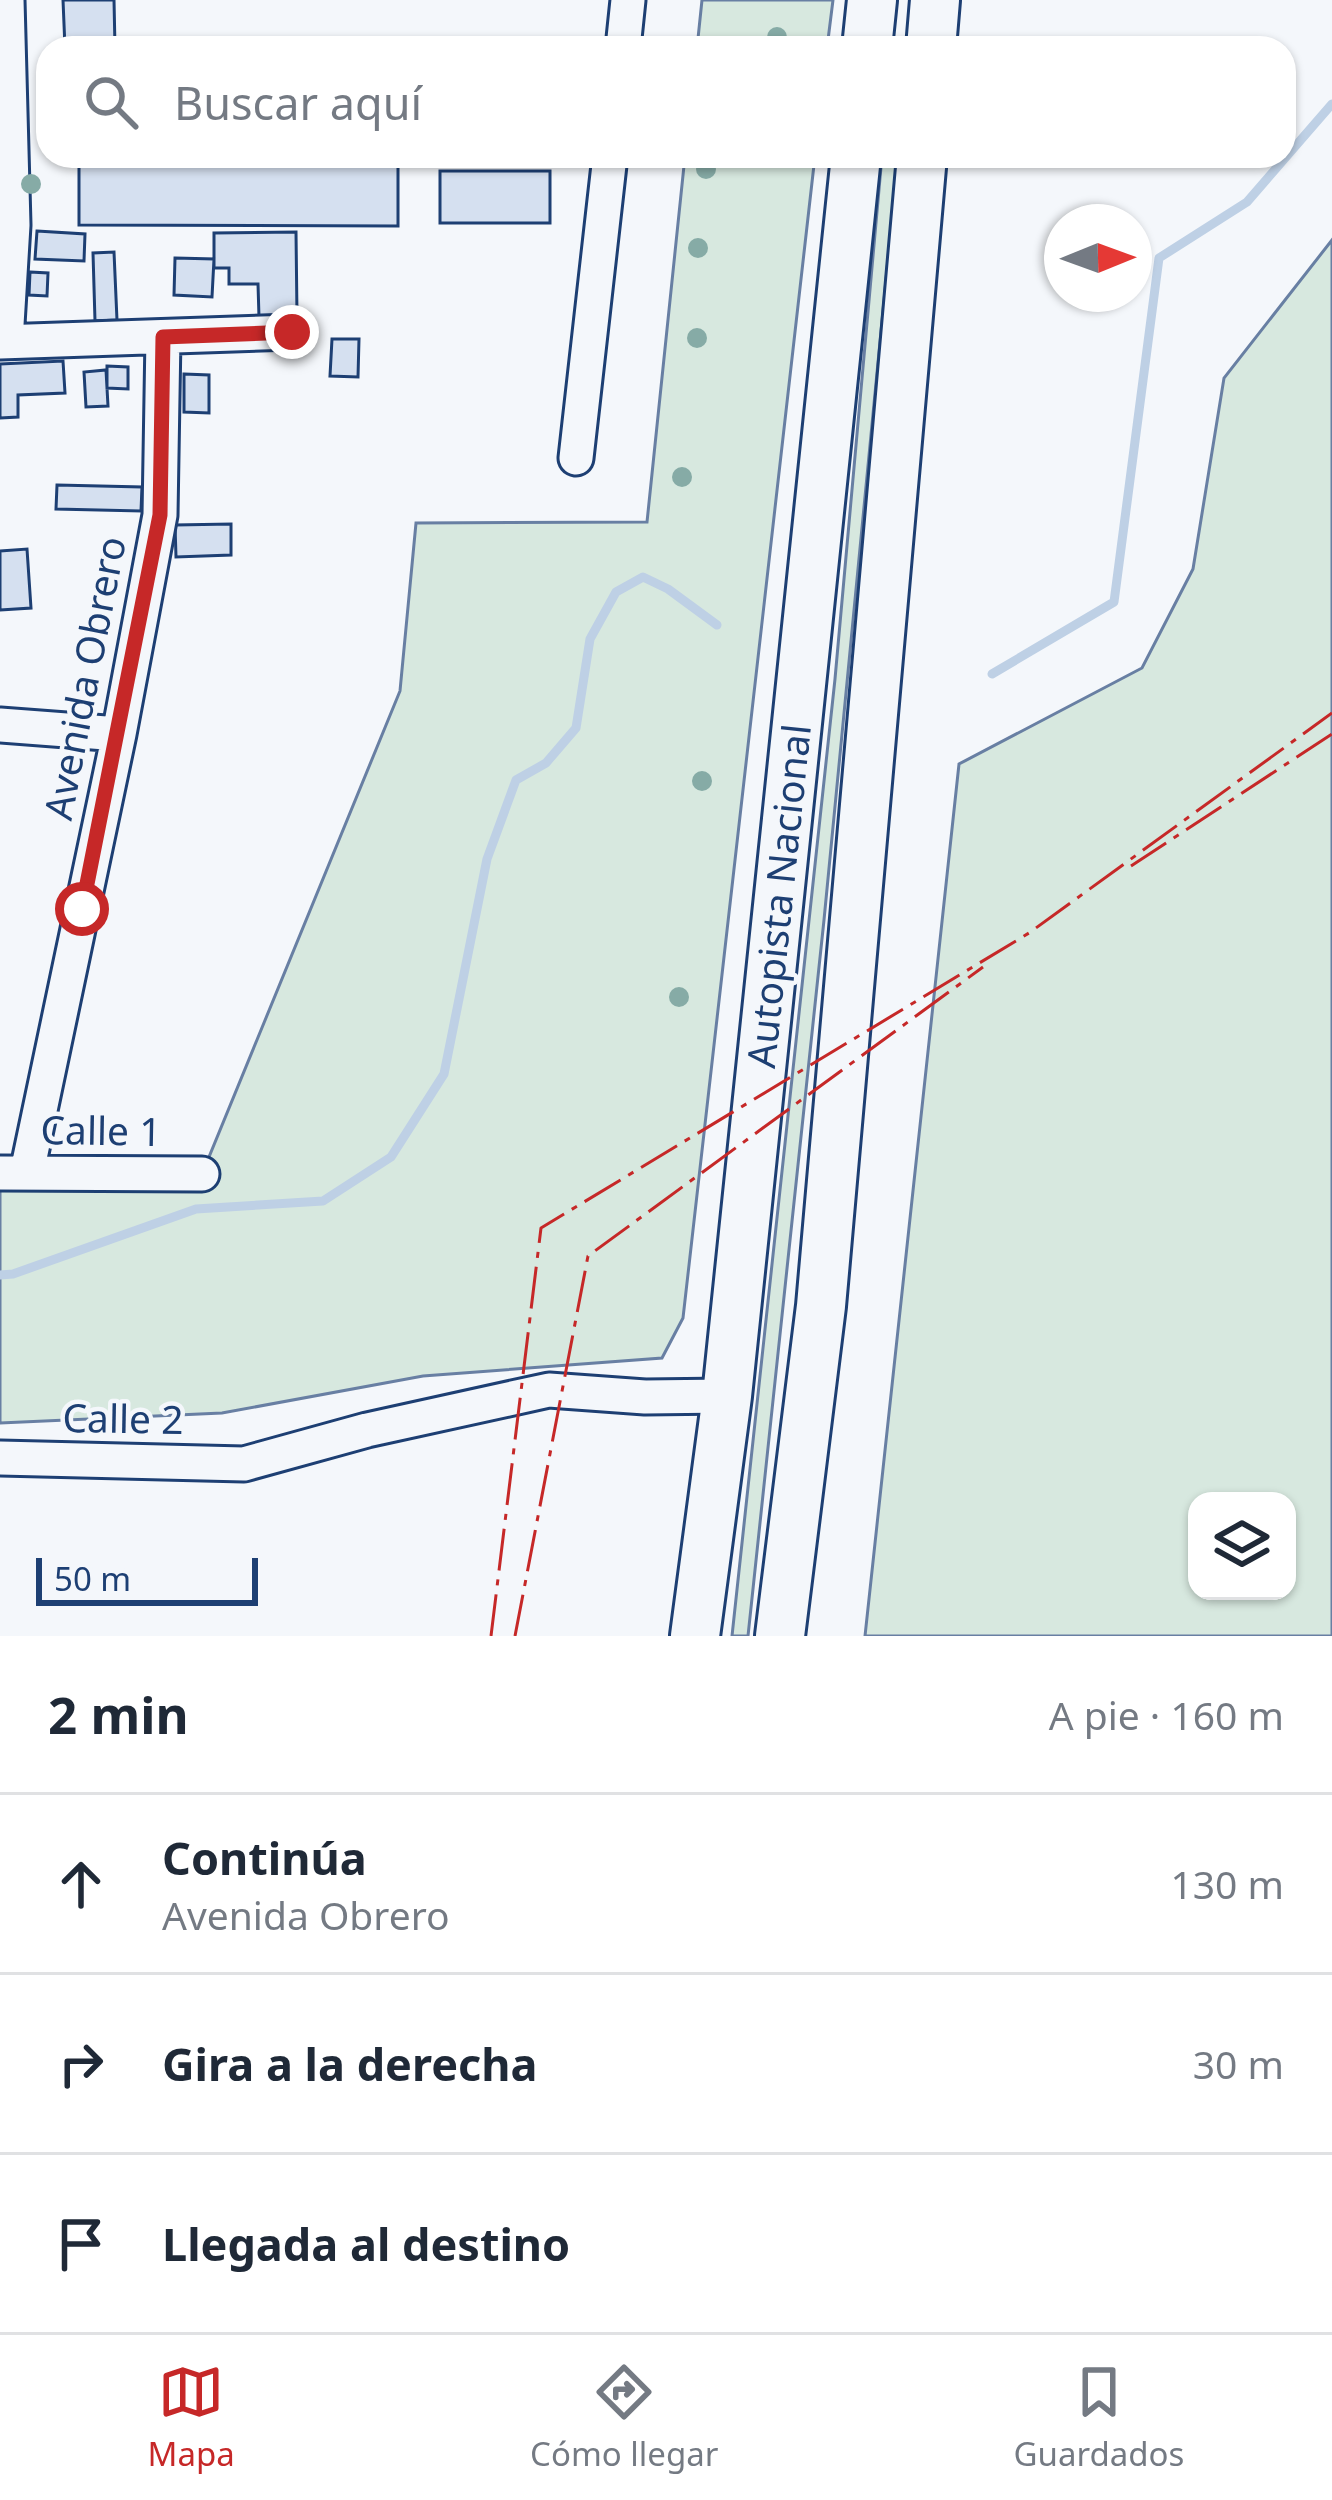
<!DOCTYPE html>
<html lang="es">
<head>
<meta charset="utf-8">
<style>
  body { margin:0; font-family:"Noto Sans",sans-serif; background:#f6f6f7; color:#1f2937 }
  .controls { position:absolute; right:36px; bottom:36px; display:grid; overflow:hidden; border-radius:24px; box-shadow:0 3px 9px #0004 }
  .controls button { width:108px; height:108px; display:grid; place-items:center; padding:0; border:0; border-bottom:3px solid #e0e1e3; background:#fff; color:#1f2937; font:60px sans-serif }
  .compass { position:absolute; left:1044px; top:204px; width:108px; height:108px; border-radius:50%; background:#fff; box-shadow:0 3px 9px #0004; rotate:89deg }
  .scale { position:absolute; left:36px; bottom:30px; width:222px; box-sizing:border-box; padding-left:12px; border:6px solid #1d3f73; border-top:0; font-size:33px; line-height:42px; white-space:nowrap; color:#1d3f73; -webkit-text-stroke:9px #f4f7fb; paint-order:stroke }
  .stop { position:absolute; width:36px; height:36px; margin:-27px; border:9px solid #c62828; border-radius:50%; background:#fff }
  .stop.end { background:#c62828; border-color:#fff; box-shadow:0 3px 12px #0008 }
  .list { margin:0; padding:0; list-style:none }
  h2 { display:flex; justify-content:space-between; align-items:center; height:156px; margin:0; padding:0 48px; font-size:51px }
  h2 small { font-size:39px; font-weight:400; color:#747a83 }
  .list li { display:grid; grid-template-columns:78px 1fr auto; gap:36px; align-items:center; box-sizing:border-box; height:180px; padding:0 48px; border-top:3px solid #e0e1e3 }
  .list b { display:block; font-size:45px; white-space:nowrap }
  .list p { margin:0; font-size:39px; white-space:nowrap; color:#747a83 }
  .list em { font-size:39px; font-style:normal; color:#747a83 }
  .icon { flex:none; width:66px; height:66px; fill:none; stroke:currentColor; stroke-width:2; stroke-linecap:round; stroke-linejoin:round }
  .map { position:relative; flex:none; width:1332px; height:1636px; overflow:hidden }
  .search { position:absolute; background:#fff; box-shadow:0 3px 9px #0004; left:36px; right:36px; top:36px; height:132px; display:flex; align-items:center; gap:30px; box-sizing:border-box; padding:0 42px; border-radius:36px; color:#747a83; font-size:45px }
  .sheet { height:696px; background:#fff }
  nav { display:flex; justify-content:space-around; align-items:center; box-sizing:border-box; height:168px; border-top:3px solid #e0e1e3; background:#fff; font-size:33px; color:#747a83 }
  nav a { display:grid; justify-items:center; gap:6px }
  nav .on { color:#c62828 }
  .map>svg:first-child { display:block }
  .green { fill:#d7e8df; stroke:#687fa3; stroke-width:3; fill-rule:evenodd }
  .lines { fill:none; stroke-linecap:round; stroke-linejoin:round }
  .stream { stroke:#bed0e5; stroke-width:9 }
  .building { fill:#d5e0f0; stroke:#1d3f73; stroke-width:3 }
  .minor-casing { stroke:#1d3f73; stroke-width:39 }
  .highway-casing { stroke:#1d3f73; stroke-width:54 }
  .minor { stroke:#f4f7fb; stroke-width:33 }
  .highway { stroke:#f4f7fb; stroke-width:48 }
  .power { stroke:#c62828; stroke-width:3; stroke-dasharray:42 9 6 9; stroke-linecap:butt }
  .tree { fill:#86aba6 }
  .route { stroke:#c62828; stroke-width:15 }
  .labels { text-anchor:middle; stroke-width:9; stroke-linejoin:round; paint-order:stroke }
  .street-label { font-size:39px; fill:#1d3f73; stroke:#f4f7fb }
</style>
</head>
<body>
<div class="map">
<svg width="1332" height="1636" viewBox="0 0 1332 1636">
  <rect width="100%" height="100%" fill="#f4f7fb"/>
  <path class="green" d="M702,0h131l-6,48h-130z
    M685,156h130l-132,1162 -21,40 -239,18 -201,37 -222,10v-243l202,-6 198,-483 16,-168 231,-1z
    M882,156h16l-74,764 -76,716h-16l103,-957z
    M1332,240v1396h-467l94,-872 183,-96 51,-99 31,-191zM1287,1501v90h-90v-90z"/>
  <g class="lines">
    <path class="stream" d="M992,674l122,-72 45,-344 88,-56 85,-98
      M0,1275l13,-1 183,-65 127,-8 68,-44 53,-83 43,-215 29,-79 30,-17 30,-35 14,-89 26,-47 27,-15 25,12 49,36"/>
  </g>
  <path class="building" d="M63,0h51l1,48h-50z
    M79,156l319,1v69l-319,-1z
    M440,171h110v52h-110z
    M37,231l48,3 -1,27 -49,-2z
    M296,232l1,84 -38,1 -1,-33h-29v-16h-15v-35z
    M114,252l3,68 -22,1 -2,-68z
    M175,258l39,1 -2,38 -38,-2z
    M30,272l18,1 -1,23 -18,-1z
    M332,339h27l-1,38 -28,-1z
    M63,361l2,32 -47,2v22l-18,1v-54z
    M107,366l21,1v22l-21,-1z
    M106,370l2,36 -22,1 -2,-35z
    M184,374l25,1v38l-25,-1z
    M57,485l85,2 -1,24 -85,-2z
    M231,524v31l-55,2 -1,-32z
    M27,549l4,59 -31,2v-59z"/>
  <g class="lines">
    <g class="minor-casing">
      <path id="minor" d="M623,48l5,-48
        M6,341l7,-116 -6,-225
        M0,342l292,-10
        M576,458l34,-302
        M0,725l119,9
        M27,1172l92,-438 41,-219 3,-178
        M0,1173l202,1
        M0,1458l244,6 123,-34 182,-40 96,7 82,-1"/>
    </g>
    <g class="highway-casing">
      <path id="highway" d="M867,48l5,-48
        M931,48l4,-48
        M695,1636l32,-240 129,-1240
        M780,1636l41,-330 101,-1150"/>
    </g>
    <use href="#minor" class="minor"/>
    <use href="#highway" class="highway"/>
    <path class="power" d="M1131,866l201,-132
      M491,1636l50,-408 488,-295 303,-220
      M515,1636l73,-380 395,-289"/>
  </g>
  <g class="tree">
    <circle cx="777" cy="37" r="10"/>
    <circle cx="706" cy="169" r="10"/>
    <circle cx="31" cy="184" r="10"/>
    <circle cx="698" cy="248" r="10"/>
    <circle cx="697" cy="338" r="10"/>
    <circle cx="682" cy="477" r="10"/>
    <circle cx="702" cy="781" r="10"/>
    <circle cx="679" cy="997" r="10"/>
  </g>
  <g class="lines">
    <path class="route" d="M82,909l78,-394 3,-178 129,-5"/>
  </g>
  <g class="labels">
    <g class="street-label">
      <text transform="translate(85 678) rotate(-79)" y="14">Avenida Obrero</text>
      <text transform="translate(779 896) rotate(-84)" y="14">Autopista Nacional</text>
      <text transform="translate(101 1131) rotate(1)" y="14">Calle 1</text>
      <text transform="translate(123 1419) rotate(1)" y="14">Calle 2</text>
    </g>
  </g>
</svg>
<div class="controls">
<button><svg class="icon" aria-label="layers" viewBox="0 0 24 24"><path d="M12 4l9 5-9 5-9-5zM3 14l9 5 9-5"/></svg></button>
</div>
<svg class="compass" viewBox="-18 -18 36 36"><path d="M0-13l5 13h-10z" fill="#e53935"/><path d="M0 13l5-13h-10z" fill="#747a83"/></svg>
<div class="scale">50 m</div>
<div class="stop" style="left:82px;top:909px"></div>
<div class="stop end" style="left:292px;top:332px"></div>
<div class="search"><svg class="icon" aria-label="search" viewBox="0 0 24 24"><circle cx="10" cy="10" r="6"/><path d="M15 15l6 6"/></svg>Buscar aquí</div>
</div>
<section class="sheet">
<h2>2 min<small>A pie · 160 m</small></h2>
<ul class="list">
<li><svg class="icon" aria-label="ahead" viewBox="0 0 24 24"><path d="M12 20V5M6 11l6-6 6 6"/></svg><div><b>Continúa</b><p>Avenida Obrero</p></div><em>130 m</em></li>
<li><svg class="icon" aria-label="right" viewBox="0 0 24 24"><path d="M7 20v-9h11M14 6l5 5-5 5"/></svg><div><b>Gira a la derecha</b></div><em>30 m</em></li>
<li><svg class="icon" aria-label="arrive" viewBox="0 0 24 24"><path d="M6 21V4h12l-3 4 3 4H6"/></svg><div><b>Llegada al destino</b></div></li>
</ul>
</section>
<nav>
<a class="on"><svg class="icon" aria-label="map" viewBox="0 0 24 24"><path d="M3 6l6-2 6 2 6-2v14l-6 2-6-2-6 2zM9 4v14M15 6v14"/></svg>Mapa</a>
<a><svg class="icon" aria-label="directions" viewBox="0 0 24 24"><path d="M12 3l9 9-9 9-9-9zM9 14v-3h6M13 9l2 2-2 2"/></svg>Cómo llegar</a>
<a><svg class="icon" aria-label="saved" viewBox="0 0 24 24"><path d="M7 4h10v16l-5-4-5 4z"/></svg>Guardados</a>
</nav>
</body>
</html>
